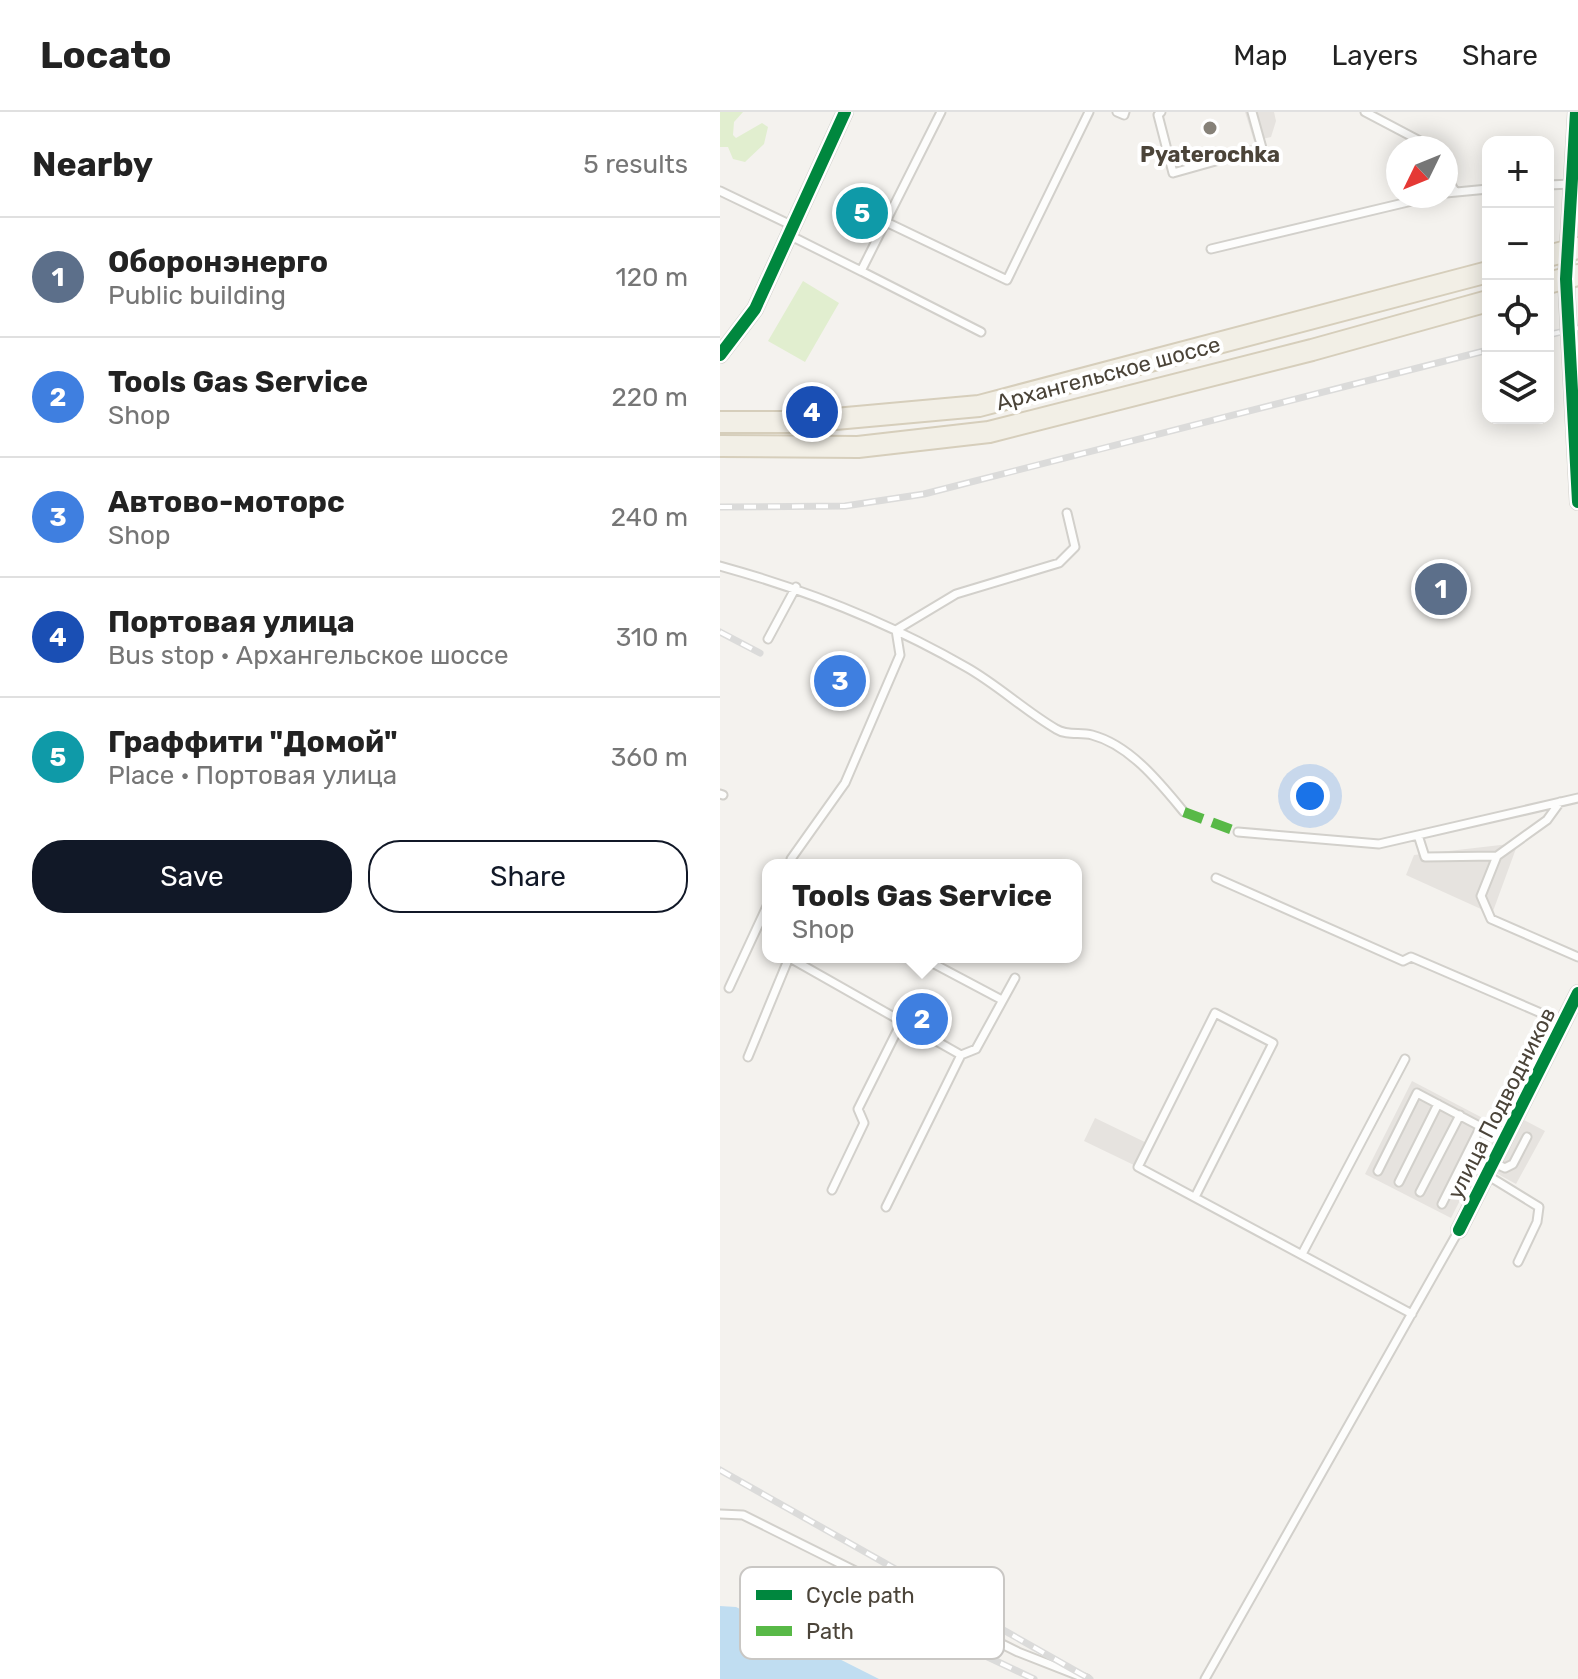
<!DOCTYPE html>
<html lang="en">
<head>
<meta charset="utf-8">
<style>
  body { margin:0; font-family:Rubik,sans-serif; background:#f2f2f2; color:#222 }
  .controls { position:absolute; right:24px; top:24px; display:grid; overflow:hidden; border-radius:16px; box-shadow:0 4px 20px #0003 }
  .controls button { width:72px; height:72px; display:grid; place-items:center; padding:0; border:0; border-bottom:2px solid #e0e0e0; background:#fff; color:#222; font:40px sans-serif }
  .compass { position:absolute; left:666px; top:24px; width:72px; height:72px; border-radius:50%; background:#fff; box-shadow:0 4px 20px #0003; rotate:227deg }
  .you { position:absolute; left:590px; top:684px; width:28px; height:28px; margin:-20px; border:6px solid #fff; border-radius:50%; background:#1a73e8; box-shadow:0 0 0 12px #1a73e833 }
  .badge { display:grid; place-items:center; width:52px; height:52px; border-radius:50%; background:#111827; color:#fff; font-size:26px; font-weight:700 }
  .pin { position:absolute; translate:-50% -50%; border:4px solid #fff; box-shadow:0 2px 8px #0006 }
  .popup { position:absolute; left:42px; top:747px; width:320px; height:104px; box-sizing:border-box; display:grid; place-content:center; border-radius:16px; background:#fff; filter:drop-shadow(0 2px 6px #0005); font-size:26px; white-space:nowrap; color:#767676 }
  .popup b { font-size:30px; color:#222 }
  .popup::after { content:''; position:absolute; left:50%; top:100%; margin-left:-16px; border:16px solid transparent; border-top-color:#fff }
  .list { margin:0; padding:0; list-style:none }
  h2 { display:flex; justify-content:space-between; align-items:center; height:104px; margin:0; padding:0 32px; font-size:34px }
  h2 small { font-size:26px; font-weight:400; color:#767676 }
  .list li { display:grid; grid-template-columns:52px 1fr auto; gap:24px; align-items:center; box-sizing:border-box; height:120px; padding:0 32px; border-top:2px solid #e0e0e0 }
  .list b { display:block; font-size:30px; white-space:nowrap }
  .list p { margin:0; font-size:26px; white-space:nowrap; color:#767676 }
  .list em { font-size:26px; font-style:normal; color:#767676 }
  .actions { display:flex; gap:16px; padding:24px 32px }
  .actions a { flex:1; padding:18px 0; border:2px solid #111827; border-radius:32px; text-align:center; font-size:28px; color:#111827 }
  .actions .main { background:#111827; color:#fff }
  .icon { flex:none; width:44px; height:44px; fill:none; stroke:currentColor; stroke-width:2; stroke-linecap:round; stroke-linejoin:round }
  .map { position:relative; flex:none; width:858px; height:1567px; overflow:hidden }
  header { display:flex; align-items:center; gap:48px; box-sizing:border-box; height:112px; padding:0 40px; background:#fff; border-bottom:2px solid #e0e0e0 }
  header strong { font-size:38px }
  nav { display:flex; gap:44px; margin-inline-start:auto; font-size:28px }
  main { display:flex }
  aside { flex:1; background:#fff }
  .map>svg:first-child { display:block }
  .green { fill:#e1eecf }
  .parking { fill:#e6e3df }
  .water { fill:#c0ddf1 }
  .lines { fill:none; stroke-linecap:round; stroke-linejoin:round }
  .lane-casing { stroke:#d2d0cb; stroke-width:11 }
  .street-casing { stroke:#d2d0cb; stroke-width:18 }
  .primary-casing { stroke:#d6cebb; stroke-width:24 }
  .lane { stroke:#fdfdfc; stroke-width:7 }
  .street { stroke:#fdfdfc; stroke-width:14 }
  .primary { stroke:#f2efe6; stroke-width:20 }
  .rail-casing { stroke:#dbdbda; stroke-width:7 }
  .rail { stroke:#fff; stroke-width:4; stroke-dasharray:12; stroke-linecap:butt }
  .quiet { stroke:#58b947; stroke-width:10; stroke-dasharray:20 10; stroke-linecap:butt }
  .cycleway-casing { stroke:#fff; stroke-width:17 }
  .cycleway { stroke:#00873e; stroke-width:12 }
  .poi-dot { fill:#868178; stroke:#fff; stroke-width:3 }
  .labels { text-anchor:middle; stroke-width:8; stroke-linejoin:round; paint-order:stroke }
  .poi-label { font-size:22px; font-weight:bold; fill:#4b4439; stroke:#fff }
  .street-label { font-size:22px; fill:#4b4439; stroke:#fff }
  .key { fill:#fff; stroke:#c9c7c4; stroke-width:2 }
  .key-label { font-size:22px; fill:#4b4439 }
</style>
</head>
<body>
<header>
<strong>Locato</strong>
<nav><a>Map</a><a>Layers</a><a>Share</a></nav>
</header>
<main>
<aside>
<h2>Nearby<small>5 results</small></h2>
<ul class="list">
<li><span class="badge" style="background:#5c6f8a">1</span><div><b>Оборонэнерго</b><p>Public building</p></div><em>120 m</em></li>
<li><span class="badge" style="background:#3f7fe0">2</span><div><b>Tools Gas Service</b><p>Shop</p></div><em>220 m</em></li>
<li><span class="badge" style="background:#3f7fe0">3</span><div><b>Автово-моторс</b><p>Shop</p></div><em>240 m</em></li>
<li><span class="badge" style="background:#1a4fb4">4</span><div><b>Портовая улица</b><p>Bus stop · Архангельское шоссе</p></div><em>310 m</em></li>
<li><span class="badge" style="background:#0f9aa8">5</span><div><b>Граффити &quot;Домой&quot;</b><p>Place · Портовая улица</p></div><em>360 m</em></li>
</ul>
<div class="actions"><a class="main">Save</a><a>Share</a></div>
</aside>
<div class="map">
<svg width="858" height="1567" viewBox="0 0 858 1567">
  <rect width="100%" height="100%" fill="#f4f2ee"/>
  <path class="green" d="M0,0h23l-9,10 -1,13 3,3 26,-15 6,4 -4,17 -19,18 -12,-3 -5,-12h-8z
    M83,169l36,22 -34,59 -37,-21z"/>
  <path class="parking" d="M525,0h29l2,9 -5,16 -17,4z
    M798,731l-26,71 -86,-39 8,-20z
    M692,969l86,45 -47,92 -86,-44z
    M375,1006l54,26 -11,23 -54,-26z
    M804,1008l21,11 -29,53 -20,-11z"/>
  <path class="water" d="M0,1494l16,1 143,72h-159z"/>
  <g class="lines">
    <g class="lane-casing">
      <path id="lane" d="M397,0l7,3 1,-3
        M441,0l-3,3 15,58 89,-25 -10,-36
        M645,0l57,30 4,6
        M726,66l9,13
        M828,73l24,-1
        M0,79l73,35
        M726,81l42,-4
        M166,110l121,58 82,-168
        M69,123l72,36 80,-159
        M491,137l222,-53
        M141,159l120,61
        M0,454c87,24 168,56 246,101 32,18 59,44 90,62 11,7 24,3 36,6 38,10 68,48 92,77
        M176,518l60,-36 103,-31 16,-16 -8,-34
        M48,527l28,-52
        M0,682l3,1
        M518,720l141,12 199,-46
        M698,723l7,22 72,-1 50,-36 13,-18
        M777,744l-16,40 10,23 87,38
        M72,753l-1,-6 54,-76 55,-128 -4,-25
        M496,766l187,83 8,-4 153,66
        M68,845l173,98
        M201,845l81,43
        M9,876l39,-84
        M28,945l40,-97
        M774,1051l11,5 8,-4 14,-27
        M658,1059l39,-78 87,46
        M767,1063l52,32 -2,15 -19,40
        M679,1070l39,-78
        M112,1078l32,-67 -6,-14 43,-86
        M700,1080l40,-77
        M475,1085l78,-154 -58,-30 -77,154 274,147
        M722,1092l39,-78
        M166,1095l75,-152 15,-6 39,-71
        M582,1142l103,-195
        M0,1402l23,1 275,137 69,27
        M485,1567l254,-449"/>
    </g>
    <g class="street-casing">
      <path id="street" d="M856,0l-10,167 12,223
        M0,243l35,-46 90,-197
        M739,1118l119,-237"/>
    </g>
    <g class="primary-casing">
      <path id="primary" d="M828,144l30,-8
        M828,171l30,-8
        M0,310h82l177,-16 509,-134
        M0,334l138,1 131,-15 323,-82 176,-49"/>
    </g>
    <use href="#lane" class="lane"/>
    <use href="#street" class="street"/>
    <use href="#primary" class="primary"/>
    <g class="rail-casing">
      <path id="rail" d="M828,223l30,-7
        M0,395l125,-1 79,-12 564,-144
        M0,520l40,21
        M0,1358l370,209
        M49,1496l142,19 62,23 61,29"/>
    </g>
    <use href="#rail" class="rail"/>
    <path class="quiet" d="M464,700l54,20"/>
    <g class="cycleway-casing">
      <path id="cycleway" d="M856,0l-10,167 12,223
        M0,243l35,-46 90,-197
        M739,1118l119,-237"/>
    </g>
    <use href="#cycleway" class="cycleway"/>
  </g>
  <circle class="poi-dot" cx="490" cy="16" r="8"/>
  <g class="labels">
    <g class="poi-label">
      <text x="490" y="50">Pyaterochka</text>
    </g>
    <g class="street-label">
      <text transform="translate(388 261) rotate(-15)" y="8">Архангельское шоссе</text>
      <text transform="translate(781 991) rotate(-63)" y="8">улица Подводников</text>
    </g>
  </g>
  <rect x="20" y="1455" width="264" height="92" rx="12" class="key"/>
  <rect x="36" y="1478" width="36" height="10" fill="#00873e"/>
  <rect x="36" y="1514" width="36" height="10" fill="#58b947"/>
  <g class="key-label">
    <text x="86" y="1491">Cycle path</text>
    <text x="86" y="1527">Path</text>
  </g>
</svg>
<div class="controls">
<button>+</button>
<button>−</button>
<button><svg class="icon" aria-label="locate" viewBox="0 0 24 24"><circle cx="12" cy="12" r="6"/><path d="M12 2v4M12 18v4M2 12h4M18 12h4"/></svg></button>
<button><svg class="icon" aria-label="layers" viewBox="0 0 24 24"><path d="M12 4l9 5-9 5-9-5zM3 14l9 5 9-5"/></svg></button>
</div>
<svg class="compass" viewBox="-18 -18 36 36"><path d="M0-13l5 13h-10z" fill="#e53935"/><path d="M0 13l5-13h-10z" fill="#767676"/></svg>
<div class="you"></div>
<div class="pin badge" style="left:721px;top:477px;background:#5c6f8a">1</div>
<div class="pin badge" style="left:202px;top:907px;background:#3f7fe0">2</div>
<div class="popup"><b>Tools Gas Service</b>Shop</div>
<div class="pin badge" style="left:120px;top:569px;background:#3f7fe0">3</div>
<div class="pin badge" style="left:92px;top:300px;background:#1a4fb4">4</div>
<div class="pin badge" style="left:142px;top:101px;background:#0f9aa8">5</div>
</div>
</main>
</body>
</html>
